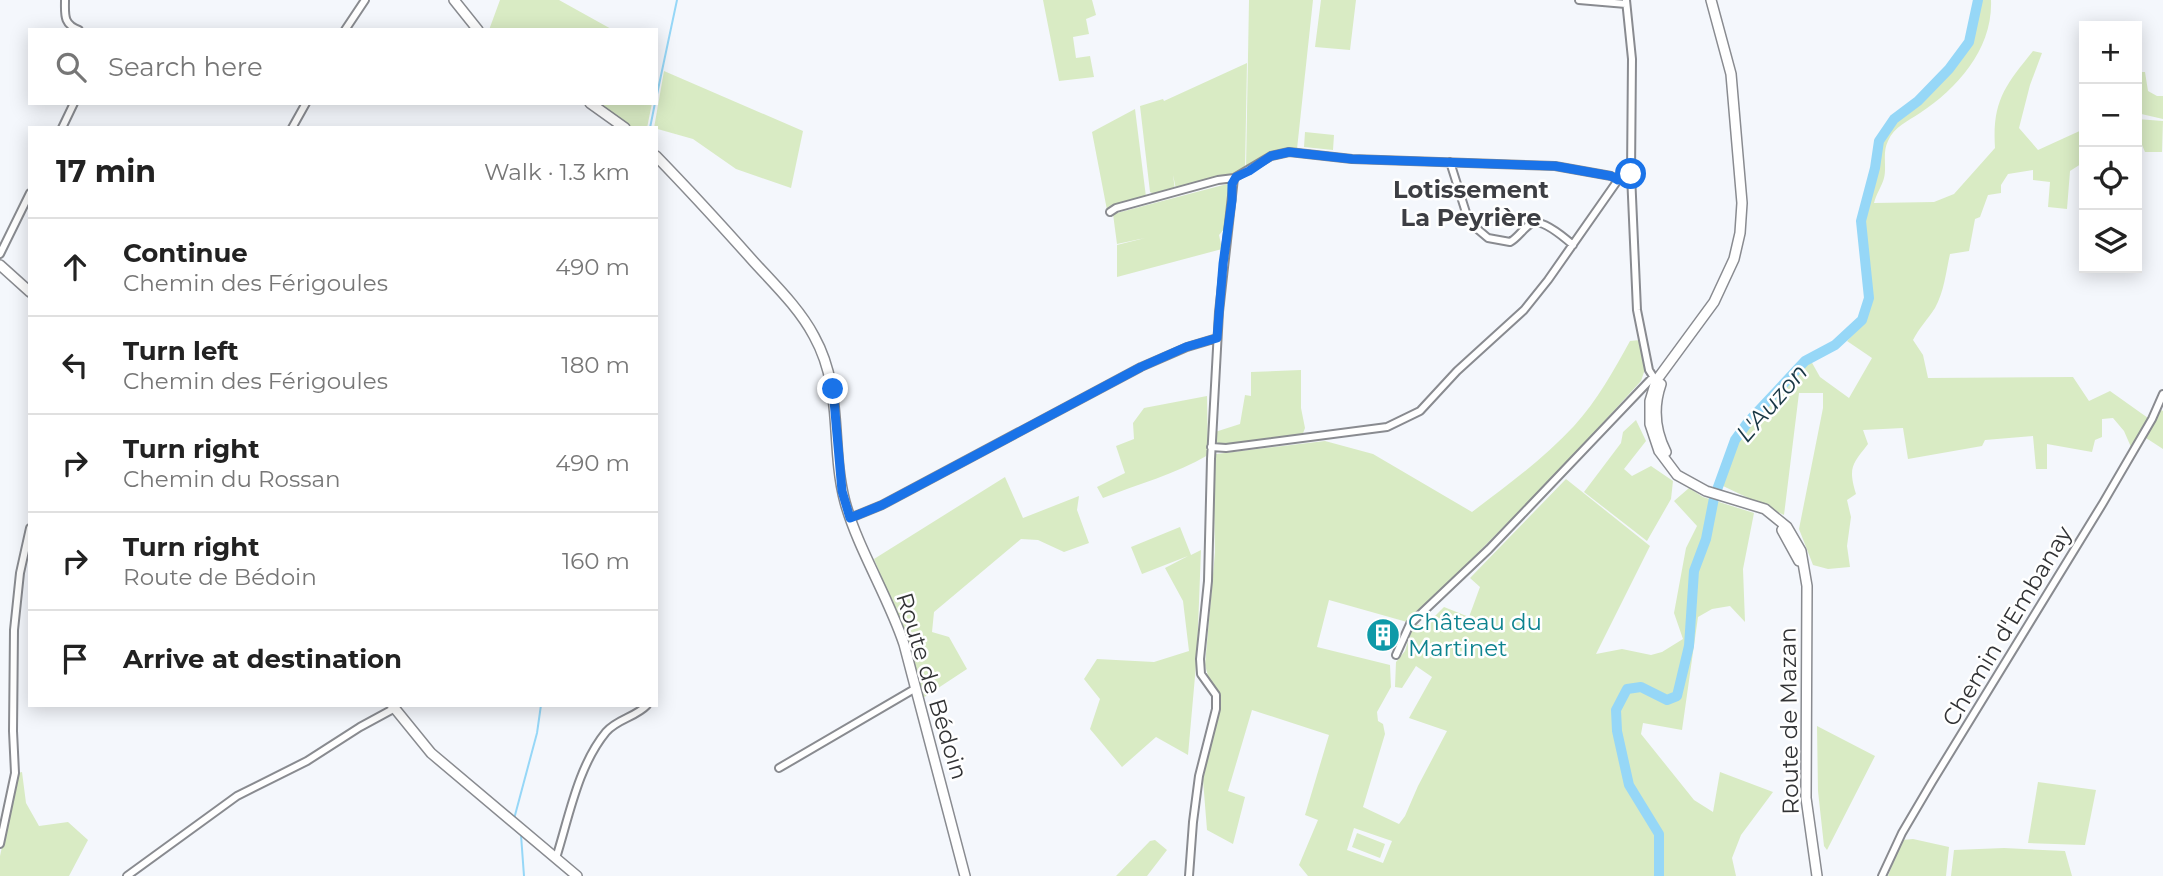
<!DOCTYPE html>
<html lang="en">
<head>
<meta charset="utf-8">
<style>
  body { margin:0; font-family:Montserrat,sans-serif; background:#f2f2f2; color:#222 }
  .controls { position:absolute; right:21px; top:21px; display:grid; overflow:hidden; border-radius:0px; box-shadow:0 4px 18px #0003 }
  .controls button { width:63px; height:63px; display:grid; place-items:center; padding:0; border:0; border-bottom:2px solid #e0e0e0; background:#fff; color:#222; font:35px sans-serif }
  .stop { position:absolute; width:21px; height:21px; margin:-16px; border:5px solid #1a73e8; border-radius:50%; background:#fff }
  .stop.end { background:#1a73e8; border-color:#fff; box-shadow:0 2px 7px #0008 }
  .list { margin:0; padding:0; list-style:none }
  h2 { display:flex; justify-content:space-between; align-items:center; height:91px; margin:0; padding:0 28px; font-size:30px }
  h2 small { font-size:23px; font-weight:400; color:#767676 }
  .list li { display:grid; grid-template-columns:46px 1fr auto; gap:21px; align-items:center; box-sizing:border-box; height:98px; padding:0 28px; border-top:2px solid #e0e0e0 }
  .list b { display:block; font-size:26px; white-space:nowrap }
  .list p { margin:0; font-size:23px; white-space:nowrap; color:#767676 }
  .list em { font-size:23px; font-style:normal; color:#767676 }
  .icon { flex:none; width:38px; height:38px; fill:none; stroke:currentColor; stroke-width:2; stroke-linecap:round; stroke-linejoin:round }
  .map { position:relative; flex:none; width:2163px; height:876px; overflow:hidden }
  .search { position:absolute; background:#fff; box-shadow:0 4px 18px #0003; left:28px; top:28px; width:630px; height:77px; display:flex; align-items:center; gap:18px; box-sizing:border-box; padding:0 24px; border-radius:0px; color:#767676; font-size:26px }
  .panel { position:absolute; background:#fff; box-shadow:0 4px 18px #0003; left:28px; top:126px; width:630px; height:581px; border-radius:0px }
  .map>svg:first-child { display:block }
  .green { fill:#d9ebc4; fill-rule:evenodd }
  .lines { fill:none; stroke-linecap:round; stroke-linejoin:round }
  .stream { stroke:#96d7f7; stroke-width:2 }
  .river { stroke:#96d7f7; stroke-width:10 }
  .street-casing { stroke:#898b90; stroke-width:10 }
  .secondary-casing { stroke:#898b90; stroke-width:12 }
  .street { stroke:#fff; stroke-width:6 }
  .secondary { stroke:#fff; stroke-width:9 }
  .route { stroke:#1a73e8; stroke-width:9 }
  .labels { text-anchor:middle; stroke-width:5; stroke-linejoin:round; paint-order:stroke }
  .culture-label { font-size:23px; fill:#0d838f; stroke:#fff; text-anchor:start }
  .street-label { font-size:23px; fill:#323335; stroke:#fff }
  .neighbourhood-label { font-size:24px; font-weight:bold; fill:#3e3f44; stroke:#fff }
  .water-label { font-size:24px; font-style:italic; fill:#173643; stroke:#fff }
</style>
</head>
<body>
<div class="map">
<svg width="2163" height="876" viewBox="0 0 2163 876">
  <rect width="100%" height="100%" fill="#f4f7fc"/>
  <path class="green" d="M500,0h59l54,30h-124z
    M1043,0h49l4,15 -10,4 3,15 -16,3 3,21 14,-2 4,21 -35,4z
    M1249,0h64l-16,149c-22,1 -33,8 -51,20z
    M1321,0h35l-6,50 -35,-3z
    M1980,0h11c2,48 -33,88 -71,113 -12,8 -26,14 -32,28 -6,12 -1,25 -4,37 -2,8 -8,16 -10,25l60,-1 20,-8 41,-46c-3,-47 10,-62 38,-97l9,2 -12,32 -11,43 19,22 46,-21v33l-14,9 -3,38 -19,-2 2,-25 -17,-2v-10l-25,4 -7,11v8l-13,2 -8,22 -5,2 -6,32 -19,3c-4,18 -6,38 -15,54 -7,11 -16,20 -22,32l10,15 5,23 145,-1 16,24 21,-10 38,27 -17,29 -7,-16 -11,-13 -11,1v18l-7,3 -3,12 -45,-8v25h-11l-3,-33 -48,4 -3,6 -74,13 -5,-31 -40,2 5,14c-16,21 -20,23 -12,50l-9,6 4,17 -4,29 3,21 -22,2 -15,-4 -14,-36 24,-121v-15h-24l-15,122 -61,-29 15,-44 20,-27 49,-52 4,-2 9,16 29,21 23,-40 -25,-17 19,-20 5,-22 -8,-79 19,-79 14,-20 25,-19 50,-60z
    M1247,63l-2,107 -69,19 -3,-14 2,15 -21,4 -4,-2 -10,-86 23,-7 1,2z
    M664,71l139,60 -12,57 -55,-19 -43,-30 -39,-11z
    M2137,72h8l3,19 9,5h6v23l-26,-6z
    M597,103h55l-5,25h-15z
    M1135,109l11,88 -39,13 -15,-78z
    M2137,119l26,2 -1,31h-17l-3,-7h-5z
    M1305,132l29,3 -1,15 -29,-3z
    M1227,184l3,5 -4,38 -7,8 3,14 -105,28v-32l28,-7 -28,6 -4,-30z
    M1640,340l6,26 -5,15 -83,91 -144,145 -7,5 -78,-22 -12,47 73,18 1,22 -14,25 1,9 5,3 2,10 -22,73 36,17 6,-8 13,-30 29,-55 -38,-13 23,-41 -16,-11 -14,22 -7,-1 1,-25 9,-11 8,-27 12,2 19,-19 25,10 11,-30 -10,-9 96,-99 84,67 -54,108 26,-5 29,6 11,-3 21,-13 -9,-26 12,-65 11,-22 -23,-25 15,-13 14,9 51,16 -11,56 2,53 -15,-16 -18,3 -14,8 -16,113 -39,-7 -2,11 53,66 19,12 7,-40 53,20 -32,43 -9,23 4,18h-428l-9,-11 19,-45 -13,-5 24,-80 -77,-25 -24,81 17,6 -12,47 -26,-14 -4,-50 18,-85 -13,-19 -3,-11 10,-113 -2,-89 3,-9 109,-13 48,13 99,58c36,-27 71,-53 102,-86 23,-25 40,-56 56,-85zM1354,828l38,13 -9,22 -36,-13z
    M1301,370v38l4,20 -3,8 -79,8 -8,-2v-10l25,-8 5,-29 6,1v-24z
    M1207,396l1,59c-32,19 -70,29 -105,43l-6,-11 28,-14 -9,-27 18,-7 -1,-16 11,-15z
    M2159,409l4,2v38l-17,-11z
    M1636,420l10,21 -22,28 8,7 19,-10 22,15 -2,18 -24,42 -63,-49 37,-49 2,-11z
    M1005,477l18,41 56,-22 -2,14 12,33 -25,9 -26,-12 -17,-1 -87,73 -2,20 17,5 18,32 -44,29 -14,-55 -35,-84z
    M1180,527l11,28 10,-5 -4,104 -9,101 -32,-18 -34,30 -32,-38 10,-30 -16,-20 13,-20 57,3 35,-11 -6,-50 -18,-33 23,-12 -46,18 -11,-27z
    M1817,726l58,30 -48,94 -3,-4 -6,-55z
    M22,772l4,31 13,23 29,-4 20,18 -19,36h-69v-20l18,-83z
    M2038,782l58,8 -11,55 -57,-2z
    M1357,833l28,11 -5,14 -28,-11z
    M1913,839l36,8 -3,29h-58l14,-36z
    M1155,840l12,10 -20,26h-31l34,-35z
    M2004,848l61,3 7,25h-121l3,-26z"/>
  <g class="lines">
    <path class="stream" d="M656,99l21,-99
      M650,128l5,-25
      M514,819l23,-86 4,-28
      M511,826l10,9 3,41"/>
    <path class="river" d="M1659,876v-42l-30,-49 -12,-54 -1,-21 11,-21 14,-2 26,13 10,-4 12,-50 5,-75 12,-32 8,-41 21,-58 13,-18 57,-61 30,-16 27,-25 7,-22 -8,-77 14,-53 4,-27 15,-22 24,-18 31,-32 20,-27 9,-42"/>
    <g class="street-casing">
      <path id="street" d="M65,0c0,15 -2,24 14,30
        M1579,0l47,4
        M1626,0l6,59 -1,115 6,136 12,60 7,11
        M345,30l20,-30
        M62,128l12,-25
        M292,128l14,-25
        M1450,162l19,60 19,16 22,4c8,-4 14,-15 22,-19 11,-4 33,15 41,22
        M1110,212l6,-4 102,-28 16,-2 37,-22 18,-4 63,7 203,7 56,10 7,4
        M0,254l30,-61
        M1211,447l15,1 161,-21 33,-16 37,-40 67,-61 24,-30 70,-100 7,-5 6,-1
        M850,518l32,-13 259,-138 46,-20 30,-9
        M1396,655l14,-31 79,-75 164,-172
        M779,768l137,-80
        M0,844l15,-71 -2,-42 1,-101 6,-57 10,-45
        M556,858c13,-41 22,-92 50,-126 11,-13 30,-15 41,-27
        M127,876l110,-80 70,-35 53,-34 35,-19
        M1189,876l4,-54 6,-46 17,-67v-14l-15,-21 -1,-15 8,-78 3,-122 8,-147 15,-134
        M1882,876l20,-43 30,-51 171,-279 49,-84 11,-25"/>
    </g>
    <g class="secondary-casing">
      <path id="secondary" d="M454,0l24,30
        M1711,0l20,74 11,129 -2,30 -6,26 -20,43 -58,79 -6,20v23l9,27 18,24 29,16 59,18 22,18 14,24 6,35 -1,212 11,78
        M590,103l35,25
        M656,156c34,35 66,70 98,106 21,23 45,46 60,74 30,54 16,109 31,166 13,47 43,94 59,142l61,232
        M0,265l30,27
        M1661,384c-8,23 -6,46 5,68
        M1782,530l17,31
        M392,705l39,48 146,123"/>
    </g>
    <use href="#street" class="street"/>
    <use href="#secondary" class="secondary"/>
  </g>
  <g class="lines">
    <path class="route" d="M833,389l9,102 8,27 32,-13 259,-138 45,-20 31,-9 6,-74 9,-64v-16l4,-7 13,-6 22,-15 18,-4 63,7 203,7 56,10 7,4 13,-6"/>
  </g>
  <defs>
    <g id="building-disc" transform="scale(1.75)"><circle r="9.5" fill="#0f9aa8" stroke="#fff"/><path d="M-4-6H4V6H1V3H-1V6H-4ZM-2.5-4.3h1.7v1.8h-1.7ZM.8-4.3h1.7v1.8H.8ZM-2.5-1h1.7V.8h-1.7ZM.8-1h1.7V.8H.8Z" fill="#fff"/></g>
  </defs>
  <g fill-rule="evenodd">
    <use href="#building-disc" x="1383" y="635"/>
  </g>
  <g class="labels">
    <g class="culture-label">
      <text x="1408" y="630">Château du<tspan x="1408" dy="26">Martinet</tspan></text>
    </g>
    <g class="street-label">
      <text transform="translate(2007 626) rotate(-59)" y="8">Chemin d'Embanay</text>
      <text transform="translate(932 686) rotate(73)" y="8">Route de Bédoin</text>
      <text transform="translate(1789 721) rotate(-91)" y="8">Route de Mazan</text>
    </g>
    <g class="neighbourhood-label">
      <text x="1471" y="198">Lotissement<tspan x="1471" dy="28">La Peyrière</tspan></text>
    </g>
    <g class="water-label">
      <text transform="translate(1772 403) rotate(-49)" y="8">L'Auzon</text>
    </g>
  </g>
</svg>
<div class="controls">
<button>+</button>
<button>−</button>
<button><svg class="icon" aria-label="locate" viewBox="0 0 24 24"><circle cx="12" cy="12" r="6"/><path d="M12 2v4M12 18v4M2 12h4M18 12h4"/></svg></button>
<button><svg class="icon" aria-label="layers" viewBox="0 0 24 24"><path d="M12 4l9 5-9 5-9-5zM3 14l9 5 9-5"/></svg></button>
</div>
<div class="stop" style="left:1631px;top:174px"></div>
<div class="stop end" style="left:833px;top:389px"></div>
<div class="search"><svg class="icon" aria-label="search" viewBox="0 0 24 24"><circle cx="10" cy="10" r="6"/><path d="M15 15l6 6"/></svg>Search here</div>
<section class="panel">
<h2>17 min<small>Walk · 1.3 km</small></h2>
<ul class="list">
<li><svg class="icon" aria-label="ahead" viewBox="0 0 24 24"><path d="M12 20V5M6 11l6-6 6 6"/></svg><div><b>Continue</b><p>Chemin des Férigoules</p></div><em>490 m</em></li>
<li><svg class="icon" aria-label="left" viewBox="0 0 24 24"><path d="M17 20v-9H6M10 6l-5 5 5 5"/></svg><div><b>Turn left</b><p>Chemin des Férigoules</p></div><em>180 m</em></li>
<li><svg class="icon" aria-label="right" viewBox="0 0 24 24"><path d="M7 20v-9h11M14 6l5 5-5 5"/></svg><div><b>Turn right</b><p>Chemin du Rossan</p></div><em>490 m</em></li>
<li><svg class="icon" aria-label="right" viewBox="0 0 24 24"><path d="M7 20v-9h11M14 6l5 5-5 5"/></svg><div><b>Turn right</b><p>Route de Bédoin</p></div><em>160 m</em></li>
<li><svg class="icon" aria-label="arrive" viewBox="0 0 24 24"><path d="M6 21V4h12l-3 4 3 4H6"/></svg><div><b>Arrive at destination</b></div></li>
</ul>
</section>
</div>
</body>
</html>
